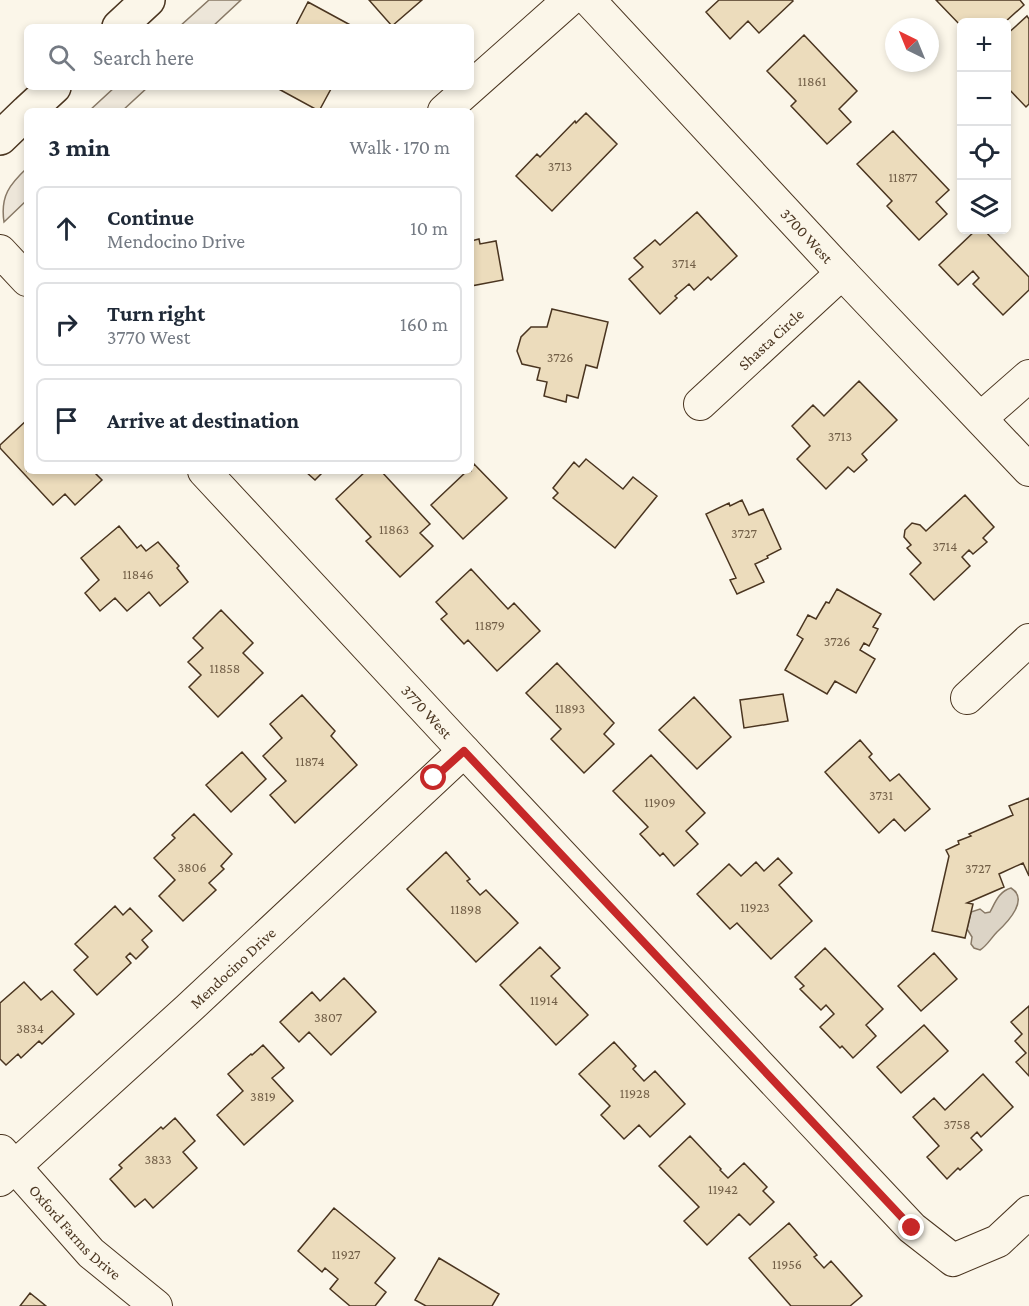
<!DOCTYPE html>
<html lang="en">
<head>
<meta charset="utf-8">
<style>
  body { margin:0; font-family:"Crimson Pro",serif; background:#f6f6f7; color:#1f2937 }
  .controls { position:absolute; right:18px; top:18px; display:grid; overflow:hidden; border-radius:9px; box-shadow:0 3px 9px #0003 }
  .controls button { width:54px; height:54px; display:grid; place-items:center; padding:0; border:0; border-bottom:2px solid #e0e1e3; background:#fff; color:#1f2937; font:30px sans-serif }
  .compass { position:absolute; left:885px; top:18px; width:54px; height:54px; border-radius:50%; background:#fff; box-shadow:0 3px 9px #0003; rotate:317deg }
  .stop { position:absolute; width:18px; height:18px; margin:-14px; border:4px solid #c62828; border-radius:50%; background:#fff }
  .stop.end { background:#c62828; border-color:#fff; box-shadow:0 2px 6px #0008 }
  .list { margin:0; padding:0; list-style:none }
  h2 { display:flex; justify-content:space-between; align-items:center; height:78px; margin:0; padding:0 24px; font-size:26px }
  h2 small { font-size:20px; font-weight:400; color:#747a83 }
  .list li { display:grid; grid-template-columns:39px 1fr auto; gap:18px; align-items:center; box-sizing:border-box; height:84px; margin:0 12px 12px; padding:0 12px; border:2px solid #e0e1e3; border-radius:9px }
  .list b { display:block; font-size:22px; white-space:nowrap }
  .list p { margin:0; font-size:20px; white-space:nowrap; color:#747a83 }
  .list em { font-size:20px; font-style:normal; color:#747a83 }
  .icon { flex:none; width:33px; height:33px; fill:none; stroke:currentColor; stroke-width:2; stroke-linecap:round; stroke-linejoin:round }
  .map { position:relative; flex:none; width:1029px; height:1306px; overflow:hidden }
  .search { position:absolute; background:#fff; box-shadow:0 3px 9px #0003; left:24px; top:24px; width:450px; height:66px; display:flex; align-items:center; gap:15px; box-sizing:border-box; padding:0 21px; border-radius:9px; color:#747a83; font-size:22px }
  .panel { position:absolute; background:#fff; box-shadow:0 3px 9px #0003; left:24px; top:108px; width:450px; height:366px; border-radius:9px }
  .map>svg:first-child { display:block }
  .green { fill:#ede6d9; stroke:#887966; stroke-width:1.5 }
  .water { fill:#dcd4c6; stroke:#887966; stroke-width:1.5 }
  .building { fill:#ecdcbc; stroke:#4a3520; stroke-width:1.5 }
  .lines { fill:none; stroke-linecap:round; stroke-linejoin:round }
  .minor-casing { stroke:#4a3520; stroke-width:34 }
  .major-casing { stroke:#4a3520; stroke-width:36 }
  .minor { stroke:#fbf6e9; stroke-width:32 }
  .major { stroke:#fbf6e9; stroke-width:33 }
  .route { stroke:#c62828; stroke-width:8 }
  .labels { text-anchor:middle; stroke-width:4.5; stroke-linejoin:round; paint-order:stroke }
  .number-label { font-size:14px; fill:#725f47 }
  .street-label { font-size:16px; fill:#4a3520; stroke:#fbf6e9 }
</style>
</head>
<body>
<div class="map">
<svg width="1029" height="1306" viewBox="0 0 1029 1306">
  <rect width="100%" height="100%" fill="#fbf6e9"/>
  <path class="green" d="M209,0h32l-29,27h-33z
    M115,87h33l-26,24h-33z
    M27,168v32l-23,22c-4,-26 6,-38 23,-54z"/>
  <path class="water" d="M1011,888c18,11 -2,33 -14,44 -6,6 -10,14 -17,18l-6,-2 -3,-4 1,-7 -5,-8 4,-17 9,-3 5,4 5,-1c5,-9 9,-21 21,-24z"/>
  <path class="building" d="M369,0h53l-30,26z
    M719,0h73l1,1 -34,32 -11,-12 -18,18 -24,-27z
    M936,0h84l4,5 -19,17h-43v5z
    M308,2l46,25h-59z
    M1027,16l2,3v85l-3,3 -20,-21v-51z
    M804,35l53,56 -18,18 12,13 -24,22 -36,-38 5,-5 -29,-30z
    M275,87h57l-13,24z
    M586,113l31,31 -65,67 -36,-35 21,-22 3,3 35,-36 1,2z
    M893,131l56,59 -13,12 11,12 -28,26 -32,-34 5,-5 -35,-37z
    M697,212l40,44 -26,24 -3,-3 -14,13 -5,-6 -14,12 2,2 -17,16 -31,-35 14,-12 -9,-9 21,-18 5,5z
    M976,230h8l45,47v13l-26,25 -30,-31 6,-6 -6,-7 -15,14 -19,-20z
    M479,239l1,5 16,-3 7,39 -32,6v-45z
    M552,309l56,13 -11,46 -11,-3 -8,33 -11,-3 -1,7 -22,-6 3,-14 -10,-2 3,-12 -18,-4 -5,-13 4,-14 10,-10h16z
    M859,381l38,39 -35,34 5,6 -13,12 -6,-5 -22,22 -29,-30 13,-13 -18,-20 21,-21 11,11z
    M27,420v51h66l9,9 -27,25 -10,-11 -12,11 -53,-57v-3z
    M586,459l37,30 10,-12 24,19 -42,52 -62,-50 5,-5 -5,-5 21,-26 5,5z
    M474,464l33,34 -44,41 -32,-34 36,-34h4v-4z
    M305,471h19l-9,9z
    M366,471h15l49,53 -10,9 13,13 -33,31 -34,-36 5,-4 -35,-38z
    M965,495l29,32 -11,11 4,4 -14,12 -4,-4 -7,7 8,9 -36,34 -24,-26 11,-11 -14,-15 4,-3 -7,-8 1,-7 7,-7 8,2 6,6z
    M742,500l7,15 14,-6 18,40 -14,7 1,2 -13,6 9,18 -27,12 -7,-14 6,-2 -30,-64 23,-11 1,3z
    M119,526l18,22 4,-3 5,6 12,-9 21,24 -2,2 11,14 -28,24 -11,-14 -22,19 -12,-13 -15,13 -15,-18 14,-13 -18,-22z
    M471,569l37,40 6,-6 26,28 -43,40 -29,-31 -4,4 -23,-25 6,-5 -11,-12z
    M837,589l44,25 -8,13 5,2 -9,17 -5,-3 -4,7 15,9 -19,34 -21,-12 -8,13 -42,-24 18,-31 -6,-4 11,-20 8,4 10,-17 3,1z
    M221,610l32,33 -10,10 20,20 -45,44 -29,-30 12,-12 -13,-13 15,-14 -10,-10z
    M557,663l57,60 -10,11 10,10 -30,29 -33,-34 10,-10 -35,-36z
    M783,694l5,27 -44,7 -4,-28z
    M302,695l33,36 -4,5 26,29 -62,58 -25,-28 16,-14 -23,-25 19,-18 -12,-14z
    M694,697l37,40 -34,32 -38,-39z
    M860,740l12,14 -3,3 21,24 9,-7 31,35 -25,22 -11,-12 -15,14 -54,-61z
    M242,752l24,27 -35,33 -25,-27z
    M651,755l54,58 -19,18 12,13 -24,22 -11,-13 -3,3 -20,-22 8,-7 -35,-36z
    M1029,798v78l-6,-13 -24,11 5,13 -37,16 6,1 -8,34 -33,-7 17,-75 -3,-6 13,-6 -1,-3 13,-5 -2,-2 44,-19 -4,-9z
    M194,814l38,40 -11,12 3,3 -15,14 7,7 -33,31 -24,-25 16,-16 -21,-22 21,-20 -3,-3z
    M446,852l24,27 -3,2 13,14 6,-5 32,33 -42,39 -69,-73z
    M778,858l14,15 -13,12 33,36 -41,38 -34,-36 -7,6 -33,-35 32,-30 12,12 15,-14 8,9z
    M115,906l8,9 7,-7 22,23 -10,9 6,7 -12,12 -6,-6 -4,4 5,6 -34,32 -23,-25 14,-13 -13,-13z
    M540,947l20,21 -9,8 37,39 -32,30 -56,-60z
    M825,948l58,61 -17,16 10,11 -23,22 -11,-12 -2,2 -20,-21 14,-13 -8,-9 -5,5 -21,-21 4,-3 -9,-9z
    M934,953l23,26 -36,32 -23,-25z
    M344,978l32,34 -45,43 -22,-23 -10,10 -19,-20 32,-30 8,9z
    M24,982l17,18 11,-9 22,23 -32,30 -3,-3 -18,17 -3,-4 -12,11 -6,-6v-56z
    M1029,1006v70l-13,-14 10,-9 -11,-12 7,-7 -11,-12z
    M924,1025l24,26 -47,42 -24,-26z
    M614,1042l22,24 -3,3 11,12 11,-10 30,33 -35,33 -11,-12 -15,14 -23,-24 9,-9 -31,-32z
    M263,1045l21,23 -12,10 21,23 -49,44 -27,-30 26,-24 -15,-17 23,-20 1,1z
    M983,1074l30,33 -32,30 -4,-5 -6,6 11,12 -22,20 -2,-2 -11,11 -20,-22 12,-11 -26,-29 21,-19 11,12z
    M175,1118l20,23 -12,11 14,16 -44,40 -8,-9 -10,8 -25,-28 12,-11 -3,-3 42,-38 2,2z
    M690,1136l31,33 -1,1 8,8 16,-15 23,24 -4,4 11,11 -24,23 -11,-11 -32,31 -23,-24 15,-14 -40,-41z
    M334,1208l61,50 -20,25 11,9 -11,14h-25l-20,-17 8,-10 -13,-11 -3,4 -24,-21z
    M789,1223l28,32 -3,2 10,11 7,-7 31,35 -12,10h-59l-42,-48z
    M439,1258l60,36 -7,12h-66l-11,-6z
    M30,1293l16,13h-26z"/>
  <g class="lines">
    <g class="minor-casing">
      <g id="minor">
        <path id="s1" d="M589,0l253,273 187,197"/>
        <path d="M444,111l125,-111"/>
        <path d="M0,251l27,29"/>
        <path id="s2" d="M700,404l142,-131"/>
        <path d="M981,418l48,-42"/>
        <path id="s3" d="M204,471l260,280 448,477 41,32 45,-19 31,-29"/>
        <path d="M967,698l62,-58"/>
        <path id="s4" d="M1,1151l90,102 65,53"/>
        <path id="s5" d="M0,1180l188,-171 276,-258"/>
      </g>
    </g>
    <g class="major-casing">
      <path id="major" d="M119,27l29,-27
        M28,111l26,-24
        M0,138l27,-26"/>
    </g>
    <use href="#minor" class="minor"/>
    <use href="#major" class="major"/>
  </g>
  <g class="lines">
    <path class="route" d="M434,778l30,-27 448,477"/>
  </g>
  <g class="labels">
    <g class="number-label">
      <text x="812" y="86">11861</text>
      <text x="560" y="171">3713</text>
      <text x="903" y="182">11877</text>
      <text x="684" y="268">3714</text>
      <text x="560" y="362">3726</text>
      <text x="840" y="441">3713</text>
      <text x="394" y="534">11863</text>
      <text x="744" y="538">3727</text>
      <text x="945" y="551">3714</text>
      <text x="138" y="579">11846</text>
      <text x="490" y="630">11879</text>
      <text x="837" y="646">3726</text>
      <text x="225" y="673">11858</text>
      <text x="570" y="713">11893</text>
      <text x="310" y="766">11874</text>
      <text x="881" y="800">3731</text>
      <text x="660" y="807">11909</text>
      <text x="192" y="872">3806</text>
      <text x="978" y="873">3727</text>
      <text x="755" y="912">11923</text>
      <text x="466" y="914">11898</text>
      <text x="544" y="1005">11914</text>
      <text x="328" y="1022">3807</text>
      <text x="30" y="1033">3834</text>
      <text x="635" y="1098">11928</text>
      <text x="263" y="1101">3819</text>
      <text x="957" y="1129">3758</text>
      <text x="158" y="1164">3833</text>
      <text x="723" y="1194">11942</text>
      <text x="346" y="1259">11927</text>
      <text x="787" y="1269">11956</text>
    </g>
    <g class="street-label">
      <text dy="6" stroke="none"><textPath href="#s1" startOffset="321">3700 West</textPath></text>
      <text dy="6" stroke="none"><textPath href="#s2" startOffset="96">Shasta Circle</textPath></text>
      <text dy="6" stroke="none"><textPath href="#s3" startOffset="328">3770 West</textPath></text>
      <text dy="6" stroke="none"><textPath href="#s5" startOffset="315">Mendocino Drive</textPath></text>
      <text dy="6" stroke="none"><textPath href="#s4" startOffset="110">Oxford Farms Drive</textPath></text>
    </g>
  </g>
</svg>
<div class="controls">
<button>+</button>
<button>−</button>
<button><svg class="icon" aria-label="locate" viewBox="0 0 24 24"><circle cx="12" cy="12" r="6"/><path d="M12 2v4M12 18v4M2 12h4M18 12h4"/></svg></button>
<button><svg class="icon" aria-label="layers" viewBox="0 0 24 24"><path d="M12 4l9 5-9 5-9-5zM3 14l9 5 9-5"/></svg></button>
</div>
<svg class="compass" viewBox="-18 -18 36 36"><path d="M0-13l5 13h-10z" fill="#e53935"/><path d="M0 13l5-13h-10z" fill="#747a83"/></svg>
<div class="stop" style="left:434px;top:778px"></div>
<div class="stop end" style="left:912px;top:1228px"></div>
<div class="search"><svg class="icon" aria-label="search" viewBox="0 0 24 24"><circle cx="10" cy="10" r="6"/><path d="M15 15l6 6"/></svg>Search here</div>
<section class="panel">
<h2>3 min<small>Walk · 170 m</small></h2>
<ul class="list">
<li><svg class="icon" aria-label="ahead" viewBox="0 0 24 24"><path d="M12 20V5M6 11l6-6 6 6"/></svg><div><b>Continue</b><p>Mendocino Drive</p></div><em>10 m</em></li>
<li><svg class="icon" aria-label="right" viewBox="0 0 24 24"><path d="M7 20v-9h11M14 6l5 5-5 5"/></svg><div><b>Turn right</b><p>3770 West</p></div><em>160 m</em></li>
<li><svg class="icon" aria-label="arrive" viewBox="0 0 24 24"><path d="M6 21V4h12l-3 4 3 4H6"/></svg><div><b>Arrive at destination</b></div></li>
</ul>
</section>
</div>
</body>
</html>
